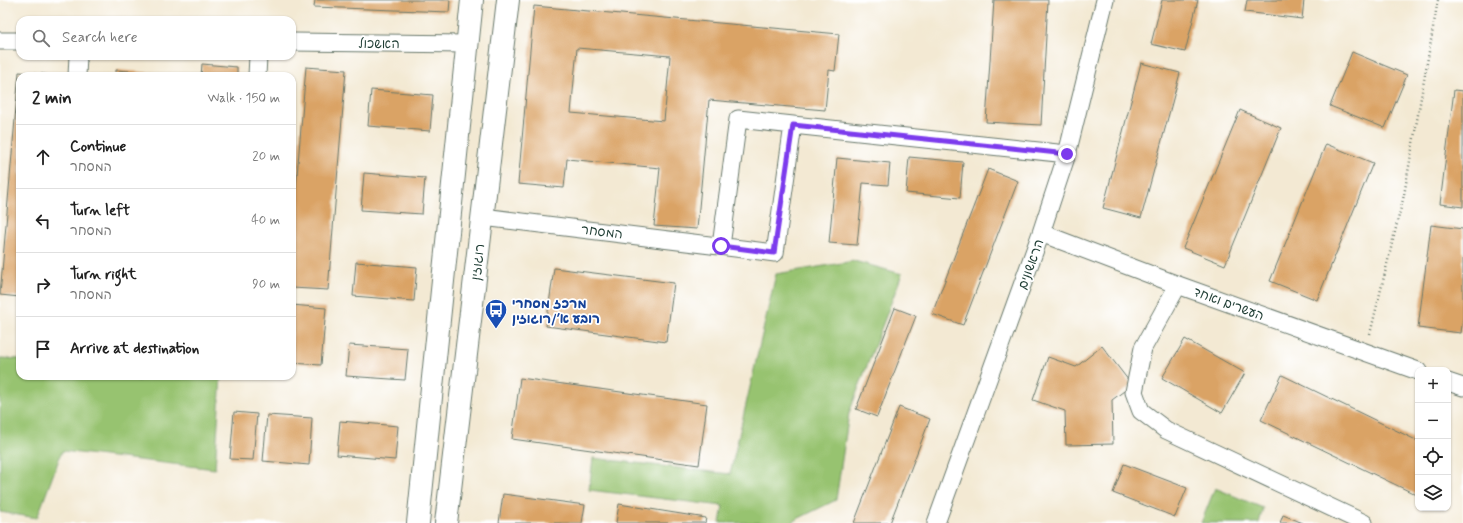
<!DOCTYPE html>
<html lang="en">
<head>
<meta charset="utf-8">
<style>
  body { margin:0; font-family:Mynerve,"Playpen Sans Hebrew",sans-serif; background:#f2f2f2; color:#222 }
  .controls { position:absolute; right:12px; bottom:12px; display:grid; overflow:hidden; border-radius:8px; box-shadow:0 1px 3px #0004 }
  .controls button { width:36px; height:36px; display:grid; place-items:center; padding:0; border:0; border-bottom:1px solid #e0e0e0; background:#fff; color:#222; font:20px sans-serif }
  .stop { position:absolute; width:12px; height:12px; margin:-9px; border:3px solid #7c3aed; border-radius:50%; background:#fff }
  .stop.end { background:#7c3aed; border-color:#fff; box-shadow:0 1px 4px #0008 }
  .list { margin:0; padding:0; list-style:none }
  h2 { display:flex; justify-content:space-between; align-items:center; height:52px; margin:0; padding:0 16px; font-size:17px }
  h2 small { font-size:13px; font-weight:400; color:#767676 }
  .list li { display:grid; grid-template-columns:26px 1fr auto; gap:12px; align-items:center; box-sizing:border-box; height:64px; padding:0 16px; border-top:1px solid #e0e0e0 }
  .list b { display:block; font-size:15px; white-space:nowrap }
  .list p { margin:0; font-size:13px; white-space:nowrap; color:#767676 }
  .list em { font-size:13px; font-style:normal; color:#767676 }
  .icon { flex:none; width:22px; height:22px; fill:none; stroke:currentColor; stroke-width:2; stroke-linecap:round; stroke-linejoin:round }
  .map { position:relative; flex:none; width:1463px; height:523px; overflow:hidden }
  .search { position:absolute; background:#fff; box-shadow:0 1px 3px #0004; left:16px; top:16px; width:280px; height:44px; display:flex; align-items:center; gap:10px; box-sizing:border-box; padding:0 14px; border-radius:12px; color:#767676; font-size:15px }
  .panel { position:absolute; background:#fff; box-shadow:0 1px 3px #0004; left:16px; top:72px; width:280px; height:308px; border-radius:12px }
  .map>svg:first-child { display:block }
  .green { fill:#97c370; stroke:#5b8052 }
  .building { fill:#daa365; fill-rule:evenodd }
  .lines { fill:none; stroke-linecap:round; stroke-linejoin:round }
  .minor-casing { stroke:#69796c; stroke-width:19 }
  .tertiary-casing { stroke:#69796c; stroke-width:24 }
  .path { stroke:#69796c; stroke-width:2.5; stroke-dasharray:1 3; stroke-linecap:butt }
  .minor { stroke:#fff; stroke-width:17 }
  .tertiary { stroke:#fff; stroke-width:22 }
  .route { stroke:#7c3aed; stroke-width:5 }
  .labels { text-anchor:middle; stroke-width:3.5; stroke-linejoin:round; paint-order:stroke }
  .street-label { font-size:13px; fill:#1f3d34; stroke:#fff }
  .transit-label { font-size:13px; font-weight:bold; fill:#164399; stroke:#fff; text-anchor:start }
</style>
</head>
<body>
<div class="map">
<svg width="1463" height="523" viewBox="0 0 1463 523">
  <rect width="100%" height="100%" fill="#fff"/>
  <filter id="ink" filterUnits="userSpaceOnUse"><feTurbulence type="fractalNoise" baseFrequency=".025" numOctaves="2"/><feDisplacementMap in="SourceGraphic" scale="8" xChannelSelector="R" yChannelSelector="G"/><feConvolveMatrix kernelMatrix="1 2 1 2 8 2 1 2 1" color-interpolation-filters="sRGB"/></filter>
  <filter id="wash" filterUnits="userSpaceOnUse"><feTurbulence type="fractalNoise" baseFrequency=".012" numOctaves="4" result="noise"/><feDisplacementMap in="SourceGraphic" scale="16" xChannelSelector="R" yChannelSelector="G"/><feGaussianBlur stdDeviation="0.9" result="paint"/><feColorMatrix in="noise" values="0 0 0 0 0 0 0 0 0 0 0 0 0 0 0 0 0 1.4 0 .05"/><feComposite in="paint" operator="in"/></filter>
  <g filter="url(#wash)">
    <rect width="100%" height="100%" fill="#f3e9d3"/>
    <path class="green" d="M854,261l48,13 -53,139 -13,87 -43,21v2h-73l3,-17 -134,-16 4,-32 137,16 46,-200z
      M0,358l20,1v17h201l-6,93 -153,-18 -25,67 -37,-6z
      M1215,488l48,20 -4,15h-58z"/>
    <g id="blocks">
      <path class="building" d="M315,0h135l-1,12 -135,-5z
        M994,0h54l-7,125 -55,-3z
        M1162,0h36l-13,52 -34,-8z
        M1247,0h57l-2,19 -57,-7z
        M534,6l305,28 -4,37 -6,-1 -4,40 -116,-10 -12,129 -43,-3 6,-58 -93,-9 -3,29 -46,-4zM577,48l93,8 -6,65 -93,-8z
        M1352,52l55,23 -22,53 -55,-22z
        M1141,63l39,10 -39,145 -38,-10z
        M202,64l35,3v9h-36z
        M306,67l40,3 -18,220 -36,-2v-52z
        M116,70l39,3v3h-39z
        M19,72l35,3v1h-34v221l-20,-2z
        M371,90l62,5 -3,36 -62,-5z
        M1454,90l9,1v116l-23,-3z
        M1240,110l41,18 -56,137 -42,-17z
        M1326,144l47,19 -56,137 -47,-19z
        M909,157l54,5 -3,36 -54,-5z
        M837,158l53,5 -2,22 -25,-2 -6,62 -28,-2z
        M988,169l30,12 -55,144 -31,-11z
        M364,173l61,5 -3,36 -61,-4z
        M1431,225l32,4v88l-2,16 -43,-5z
        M356,262l61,5 -3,34 -61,-5z
        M554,268l120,15 -8,59 -120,-16z
        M292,305l34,3 -5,57 -29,-2z
        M895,308l21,8 -39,101 -21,-8z
        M1185,339l60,34 -23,40 -60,-35z
        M349,345l59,4 -3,31 -59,-4z
        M1102,346l30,39 -20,15 1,44 -47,1 -1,-34 -32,-11 15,-43 28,10z
        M1282,375l136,66 -1,54 -156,-75z
        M120,376h23v3l-23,-2z
        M520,378l187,26 -8,61 -187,-26z
        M899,407l31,12 -40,104h-36z
        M234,412l23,2 -4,46 -23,-1z
        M267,415l45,3 -3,47 -46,-4z
        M340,421l58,5 -3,34 -58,-5z
        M1124,464l63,24 -12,29 -62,-24z
        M503,494l82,11 -3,18h-83z
        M619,504l87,14 -1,5h-89z
        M1283,515l20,8h-23z"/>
    </g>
  </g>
  <g filter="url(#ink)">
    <use href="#blocks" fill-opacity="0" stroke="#69796c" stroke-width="1"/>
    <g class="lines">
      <g class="minor-casing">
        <path id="minor" d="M0,41h20
          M292,42l175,2
          M77,76l1,-20
          M257,76l1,-20
          M793,125l274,29
          M483,217l292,36 18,-128 -55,-6 -17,127
          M1041,233l137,52 240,86
          M1178,285l-35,63 -9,44 7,19 25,19 198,93
          M1448,382l15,5
          M936,523l105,-290 26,-79 38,-154"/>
      </g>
      <g class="tertiary-casing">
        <path id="tertiary" d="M418,523l54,-523
          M446,523l62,-523"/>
      </g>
      <path class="path" d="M1370,334l34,-139 34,-195"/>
      <use href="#minor" class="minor"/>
      <use href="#tertiary" class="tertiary"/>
    </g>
  </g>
  <g class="lines" filter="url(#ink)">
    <path class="route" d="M721,246l53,7 19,-128 274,29"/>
  </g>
  <defs>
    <g id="bus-pin" transform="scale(1.15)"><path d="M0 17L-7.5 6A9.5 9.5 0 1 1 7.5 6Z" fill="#1a4fb4" stroke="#fff"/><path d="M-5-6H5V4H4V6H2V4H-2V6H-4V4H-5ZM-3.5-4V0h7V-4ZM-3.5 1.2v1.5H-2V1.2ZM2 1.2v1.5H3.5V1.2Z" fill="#fff"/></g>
  </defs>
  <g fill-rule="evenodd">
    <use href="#bus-pin" x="496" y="310"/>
  </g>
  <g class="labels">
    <g class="street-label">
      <text x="379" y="48">האשכול</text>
      <text transform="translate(602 231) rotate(7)" y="5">המסחר</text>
      <text transform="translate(477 262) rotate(-83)" y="5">רוגוזין</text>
      <text transform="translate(1030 264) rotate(-70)" y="5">הראשונים</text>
      <text transform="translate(1229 303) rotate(20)" y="5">העשרים ואחד</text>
    </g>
    <g class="transit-label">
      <text x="512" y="308">מרכז מסחרי<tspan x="512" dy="15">רובע א׳/רוגוזין</tspan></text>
    </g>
  </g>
</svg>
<div class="controls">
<button>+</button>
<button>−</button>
<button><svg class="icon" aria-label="locate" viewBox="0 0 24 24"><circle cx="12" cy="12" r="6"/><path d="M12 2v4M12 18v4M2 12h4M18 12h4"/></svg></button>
<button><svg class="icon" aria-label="layers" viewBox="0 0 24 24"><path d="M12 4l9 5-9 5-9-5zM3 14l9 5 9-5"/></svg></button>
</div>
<div class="stop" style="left:721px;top:246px"></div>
<div class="stop end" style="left:1067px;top:154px"></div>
<div class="search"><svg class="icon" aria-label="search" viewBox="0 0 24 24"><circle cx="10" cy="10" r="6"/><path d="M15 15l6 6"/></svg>Search here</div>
<section class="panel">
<h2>2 min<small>Walk · 150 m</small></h2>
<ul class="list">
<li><svg class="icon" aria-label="ahead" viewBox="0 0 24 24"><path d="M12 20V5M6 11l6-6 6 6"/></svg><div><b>Continue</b><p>המסחר</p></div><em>20 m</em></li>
<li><svg class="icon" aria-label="left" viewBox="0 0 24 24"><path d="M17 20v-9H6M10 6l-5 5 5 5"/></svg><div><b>Turn left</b><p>המסחר</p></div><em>40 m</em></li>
<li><svg class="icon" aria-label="right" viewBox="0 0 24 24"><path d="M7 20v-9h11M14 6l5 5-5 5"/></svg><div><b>Turn right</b><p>המסחר</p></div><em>90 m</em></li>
<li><svg class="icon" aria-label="arrive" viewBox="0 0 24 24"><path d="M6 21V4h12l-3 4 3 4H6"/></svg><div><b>Arrive at destination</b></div></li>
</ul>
</section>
</div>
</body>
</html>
